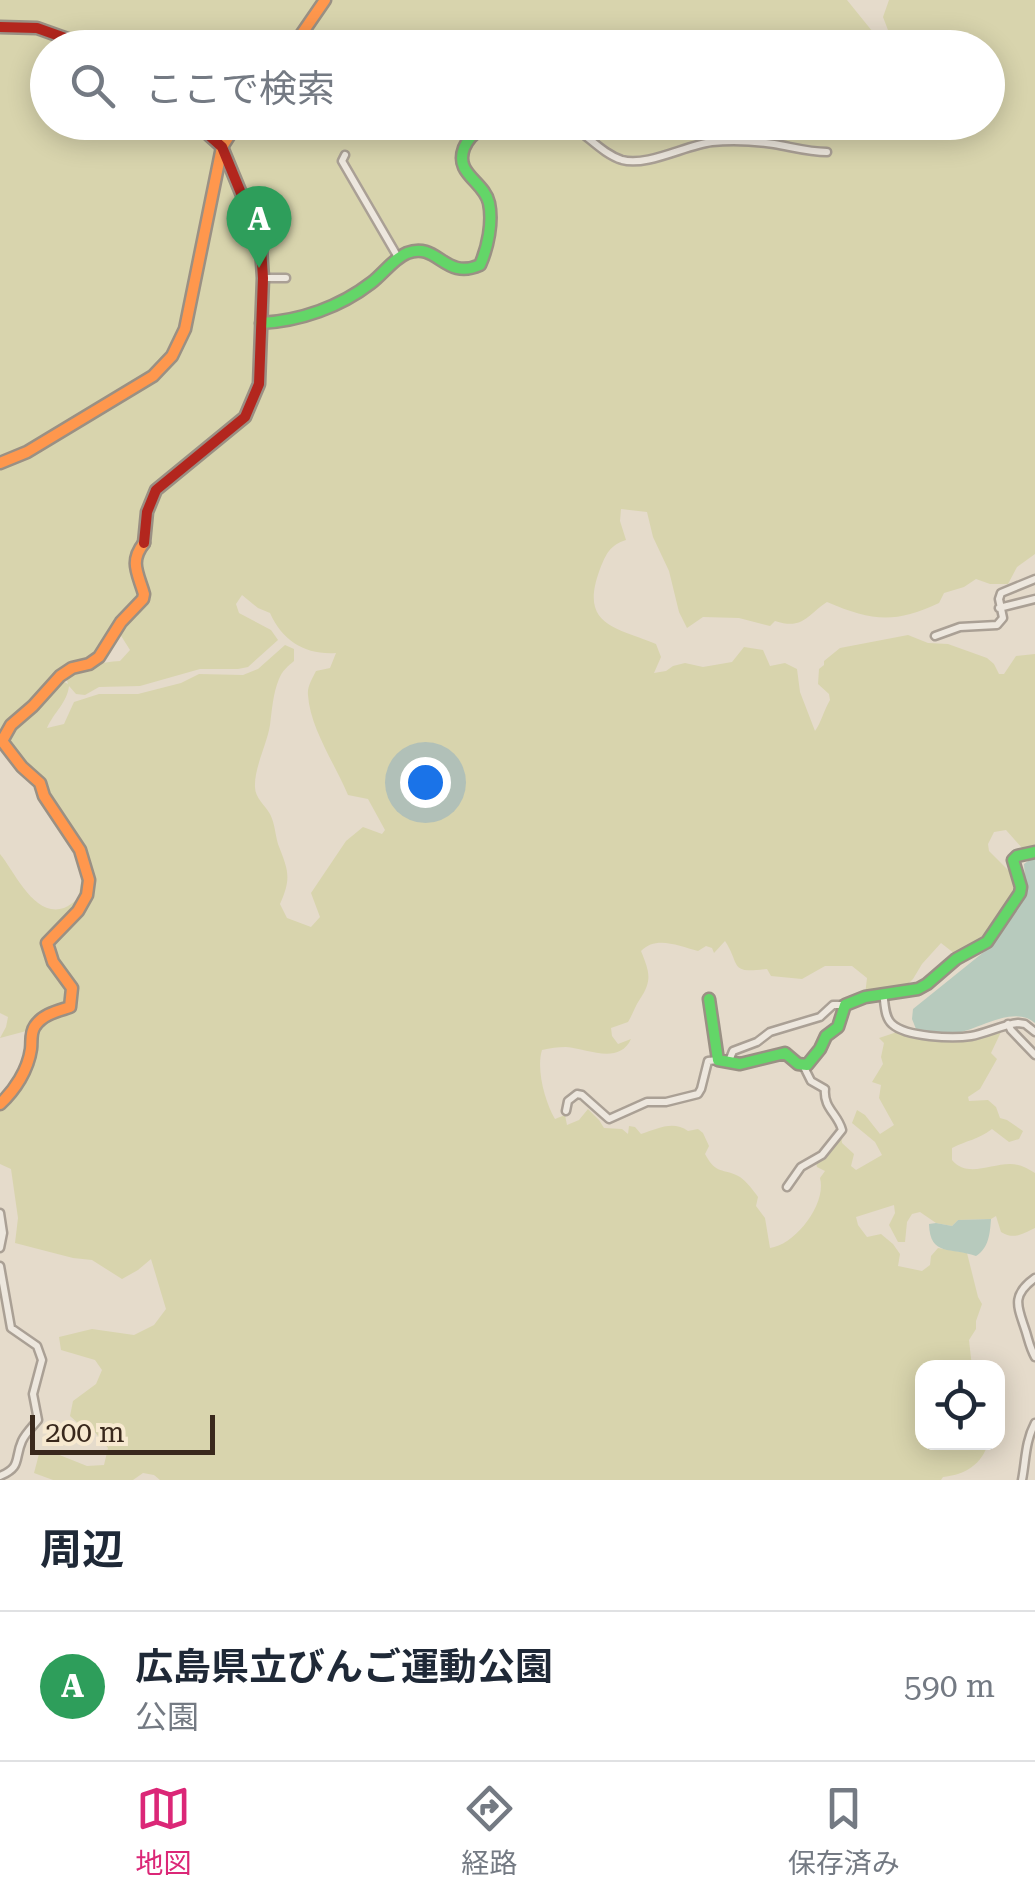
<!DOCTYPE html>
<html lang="ja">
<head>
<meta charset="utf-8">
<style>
  body { margin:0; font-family:"Roboto Serif","Noto Sans JP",serif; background:#f6f6f7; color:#1f2937 }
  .controls { position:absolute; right:30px; bottom:30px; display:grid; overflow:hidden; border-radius:20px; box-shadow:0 5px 25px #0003 }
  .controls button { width:90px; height:90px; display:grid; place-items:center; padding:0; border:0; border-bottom:2px solid #e0e1e3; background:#fff; color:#1f2937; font:50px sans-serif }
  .scale { position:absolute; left:30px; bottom:25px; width:185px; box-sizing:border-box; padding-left:10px; border:5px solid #39281c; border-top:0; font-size:28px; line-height:35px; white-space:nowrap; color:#39281c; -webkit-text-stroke:8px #f7e9d0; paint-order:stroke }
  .you { position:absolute; left:425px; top:782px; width:35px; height:35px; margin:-25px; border:8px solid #fff; border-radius:50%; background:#1a73e8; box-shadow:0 0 0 15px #1a73e833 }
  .badge { display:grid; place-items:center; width:65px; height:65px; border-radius:50%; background:#db2777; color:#fff; font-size:32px; font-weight:700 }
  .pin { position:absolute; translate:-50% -82px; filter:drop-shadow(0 2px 5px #0008) }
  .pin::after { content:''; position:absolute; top:52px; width:35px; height:30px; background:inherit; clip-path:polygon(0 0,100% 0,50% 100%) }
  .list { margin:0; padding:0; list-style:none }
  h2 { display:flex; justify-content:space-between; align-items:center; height:130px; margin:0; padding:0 40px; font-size:42px }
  h2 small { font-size:32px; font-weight:400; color:#747a83 }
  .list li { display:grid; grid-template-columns:65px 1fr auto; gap:30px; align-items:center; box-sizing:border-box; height:150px; padding:0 40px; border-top:2px solid #e0e1e3 }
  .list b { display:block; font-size:38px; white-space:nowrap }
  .list p { margin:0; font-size:32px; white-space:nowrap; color:#747a83 }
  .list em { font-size:32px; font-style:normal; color:#747a83 }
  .icon { flex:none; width:55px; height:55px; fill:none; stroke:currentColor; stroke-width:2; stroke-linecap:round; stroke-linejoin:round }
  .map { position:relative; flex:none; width:1035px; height:1480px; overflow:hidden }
  .search { position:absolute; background:#fff; box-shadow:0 5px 25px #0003; left:30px; right:30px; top:30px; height:110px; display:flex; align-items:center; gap:25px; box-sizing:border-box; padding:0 35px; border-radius:55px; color:#747a83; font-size:38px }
  .sheet { height:280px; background:#fff }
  nav { display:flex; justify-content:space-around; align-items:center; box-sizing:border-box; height:140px; border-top:2px solid #e0e1e3; background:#fff; font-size:28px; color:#747a83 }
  nav a { display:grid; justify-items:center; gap:5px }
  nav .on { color:#db2777 }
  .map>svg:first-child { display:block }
  .green { fill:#d8d4ad; fill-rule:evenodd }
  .water { fill:#b7cabd }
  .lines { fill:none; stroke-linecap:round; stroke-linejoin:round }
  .street-casing { stroke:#aaa095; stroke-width:11 }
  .fast-casing { stroke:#9a9084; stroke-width:15 }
  .slow-casing { stroke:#9a9084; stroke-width:15 }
  .jam-casing { stroke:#9a9084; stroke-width:15 }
  .street { stroke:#ede7de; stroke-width:6 }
  .fast { stroke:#63d668; stroke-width:10 }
  .slow { stroke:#ff974d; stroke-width:10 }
  .jam { stroke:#b3261e; stroke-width:10 }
</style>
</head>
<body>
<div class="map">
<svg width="1035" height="1480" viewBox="0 0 1035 1480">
  <rect width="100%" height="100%" fill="#e5dbcb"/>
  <path class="green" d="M0,0h847l38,47 6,-9 -8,-21 6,-17h146v554l-18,13 -9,17h-18l-14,-5 -12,8 -20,6 -5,10c-45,21 -67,18 -112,-1 -21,14 -24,28 -52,19l-5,5 -31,-8 -36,-1 -16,11 -8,-16 -10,-41 -16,-34 -6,-25 -26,-3 -1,12 6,19c-16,5 -20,14 -26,29 -21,56 14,58 56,75l5,13 -7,16 12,-2 7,-5 12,-3 18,4 29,-5 12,-15 19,3 7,16 15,-3 12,6 3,23 15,39c6,-8 9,-21 15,-31l-1,-6 -11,-10 1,-15 5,-4v-4l16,-13 68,-13 20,8 20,1 39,14 7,6 5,10h5l12,-18 19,-2v195h-12l-17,-19 -12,2 -6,12 1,7 23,23 7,13c-19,29 -30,54 -64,67l-14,-11 -19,21 -9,15 -7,7 -41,9 2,-17 -15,-12h-27l-23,13 -31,-3 -4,-7c-39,5 -26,-4 -42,-28l-11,12 -2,-5 -6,-2 -8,5c-19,-5 -42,-16 -57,0 8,20 12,29 -1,48 -5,7 -7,15 -12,23l-17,6 1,8 6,8 13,-5c-12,26 -43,10 -65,8 -8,0 -16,1 -24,3 -6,19 3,52 13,69l10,-4 2,10 12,-5 9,-11 11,11 5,8 18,1 6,5 1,-8 6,1 6,7c16,-5 32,-14 47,-3l10,-2 5,4 6,13 -4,8c12,22 17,13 35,23 7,5 13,13 18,20l-2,9 9,12 5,30c25,-3 57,-44 50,-70l5,-7 -8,-4 -1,-5 25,-27 1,8 12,11 -3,12 5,4 26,-15 -7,-13 -23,-19 5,-13 8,5 15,19 14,-9 -15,-27 2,-13 -9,-3 11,-18 -2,-7 3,-14 -5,-5 21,-7 76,7 25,-6 -10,21 6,6 -17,30 -12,8 1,4 19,-1 8,7 4,11 7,2 16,11 -4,8 -10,3 -17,-13c-15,11 -24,11 -40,19v12c15,18 38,4 58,4 10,0 17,4 25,9v55c-13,6 -21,12 -34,4l-5,-16 -5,3 -33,1 -6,6 -16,-3 -16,-11 -8,2 -5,8 -2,20h-7l-9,-17 6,-12 -1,-8 -38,12 2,8 9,12 14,-3 12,10 7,10 -2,12 24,5 8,-6 1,-9 7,-8 29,5 11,44 4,7 -6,17v8l-7,11 3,27 -50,1v74l66,1c-6,22 -24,32 -45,34l-2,3h-781l-6,-5 -11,-2 -10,7h-80l-19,-7 5,-19 13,-2 35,14 17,-1 4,-17 -14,-17 -15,-7 -9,-8 3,-15 23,-17 6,-14 -7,-10 -34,-10 -2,-13 33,-8 42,6 20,-10 12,-16 -15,-50 -13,11 -16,9 -30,-19 -19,-2 -58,-15 3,-25 -7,-49 -11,-5v-59l15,-16 21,-63 14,-10 21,-8 5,-17 -25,-30 -3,-17 40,-48 -6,-47 -78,-109 2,-7 53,-54 9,5 -2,-7c15,-11 36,-15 54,-16l10,-11 -12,-19 26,-26 4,-12 -10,-33 -7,1 8,24 1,12 -21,22 -21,34 -6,6 -36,16 -14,12 -9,15 -23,18 -10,12zM48,48h940v74h-940zM242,595l16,13 12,5c13,29 36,42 66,40l-6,15 -14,3c-4,8 -9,16 -8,24 2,33 27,69 40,100l20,4 17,31 -3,4 -19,-7 -17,14 -35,52 9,24 -9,10 -24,-9 -7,-14c12,-27 8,-34 -2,-60 -3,-10 -3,-20 -8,-30 -5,-9 -15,-16 -15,-27 -1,-19 12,-43 15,-62 2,-15 3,-32 9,-46 3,-8 9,-13 15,-18v-12l-9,-4 -27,24 -15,6 -44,-1 -18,9 -43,11h-39l-25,8 -10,22 -17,4c7,-16 20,-25 22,-42l7,8 9,1 14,-8 41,-1 60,-17h38l10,-2 30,-27 -7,-10 -32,-17 -3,-9z
    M0,854c15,18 34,64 64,54 5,-2 9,-6 14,-9l4,-21 7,2c-5,27 -25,44 -43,63v10l25,32 -2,21 -39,24 -30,8 6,-11 2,-10 -8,-4z"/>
  <path class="water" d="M1035,856v167c-23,-20 -60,10 -86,11 -11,0 -23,-3 -33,-5l-4,-10 1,-10 77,-62 34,-50 2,-5 -2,-28z
    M991,1219c-1,14 -2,29 -15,37 -25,-9 -46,1 -47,-32l7,-1 16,3 6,-6z"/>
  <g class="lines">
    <g class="street-casing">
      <path id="street" d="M564,122c21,9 36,31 58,38 25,7 64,-15 90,-18 21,-2 41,-1 62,2 18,3 35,8 53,8
        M345,155l-3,6 57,98
        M263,278h23
        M999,608l36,-9
        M935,636l25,-9 37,-2 6,-7 -4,-19 2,-6 34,-14
        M883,993c2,10 1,24 9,31 14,13 61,15 79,12 16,-3 31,-11 47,-13l7,1 10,8
        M1008,1024l3,6 24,25
        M729,1061l4,-10 24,-9 13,-10 50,-15 13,-12h12
        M566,1111l2,-10 9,-7 5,1 27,24 38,-17h19l32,-8 3,-5 7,-28 10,-1
        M787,1187l14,-20 21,-12 20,-25c-4,-16 -19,-22 -17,-41l-14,-8 -7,-14
        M0,1213l3,20 -3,15
        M0,1266l11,62 26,18 5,14 -9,34 5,26c-5,6 -13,14 -16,21 -8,18 0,26 -22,35
        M1035,1278c-25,18 -17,29 -9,54 3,10 4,16 9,25
        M1022,1480c4,-21 3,-38 13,-57"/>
    </g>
    <g class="fast-casing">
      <path id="fast" d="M261,323c39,-2 79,-16 110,-40 12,-9 22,-24 36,-30 31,-12 37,28 73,12 8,-18 13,-43 9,-62 -5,-22 -35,-29 -25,-55 3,-7 8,-14 16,-18 15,-7 31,3 47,2 10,-1 20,-7 30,-10
        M709,999l9,61 22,4 45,-11 13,11 9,1 13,-16 6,-13 12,-9 7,-22 20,-8 53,-8 9,-5 29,-25 31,-17 33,-49 1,-6 -8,-27 4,-4 18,-4"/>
    </g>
    <g class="slow-casing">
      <path id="slow" d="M292,48l33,-48
        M0,463l27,-11 126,-76 19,-20 13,-27 37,-182 16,-25
        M0,1104c15,-14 28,-34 31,-55 1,-8 -1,-16 4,-23 8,-12 23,-15 35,-19l2,-19 -19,-26 -6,-19 31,-32 9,-16 2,-15 -9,-30 -36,-54 -4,-13 -18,-16 -20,-26 9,-16 22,-19 27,-30 12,-8 17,-4 10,-7 22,-35 22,-23 1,-5c-6,-21 -15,-32 0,-51"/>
    </g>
    <g class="jam-casing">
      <path id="jam" d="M0,27l37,1 56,20
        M144,543l3,-31 9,-22 89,-73 14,-33 4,-106 -2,-30 -4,-16 -35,-85 -28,-25"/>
    </g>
    <use href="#street" class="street"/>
    <use href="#fast" class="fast"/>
    <use href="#slow" class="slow"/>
    <use href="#jam" class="jam"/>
  </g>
</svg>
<div class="controls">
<button><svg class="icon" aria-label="locate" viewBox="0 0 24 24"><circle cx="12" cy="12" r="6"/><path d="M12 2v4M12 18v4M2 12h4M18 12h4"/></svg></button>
</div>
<div class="scale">200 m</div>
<div class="you"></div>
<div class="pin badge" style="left:259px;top:268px;background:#2e9e5b">A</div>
<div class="search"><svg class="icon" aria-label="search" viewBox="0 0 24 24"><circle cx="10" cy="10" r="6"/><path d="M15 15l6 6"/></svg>ここで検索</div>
</div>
<section class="sheet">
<h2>周辺<small></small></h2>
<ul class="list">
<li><span class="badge" style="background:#2e9e5b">A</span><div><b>広島県立びんご運動公園</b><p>公園</p></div><em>590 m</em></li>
</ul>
</section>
<nav>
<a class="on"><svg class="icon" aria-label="map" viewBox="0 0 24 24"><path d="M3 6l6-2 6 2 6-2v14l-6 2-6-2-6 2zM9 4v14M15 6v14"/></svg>地図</a>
<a><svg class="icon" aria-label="directions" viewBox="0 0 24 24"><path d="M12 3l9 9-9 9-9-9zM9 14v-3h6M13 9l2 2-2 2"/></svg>経路</a>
<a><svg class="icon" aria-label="saved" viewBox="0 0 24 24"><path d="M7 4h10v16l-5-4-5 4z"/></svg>保存済み</a>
</nav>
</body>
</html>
